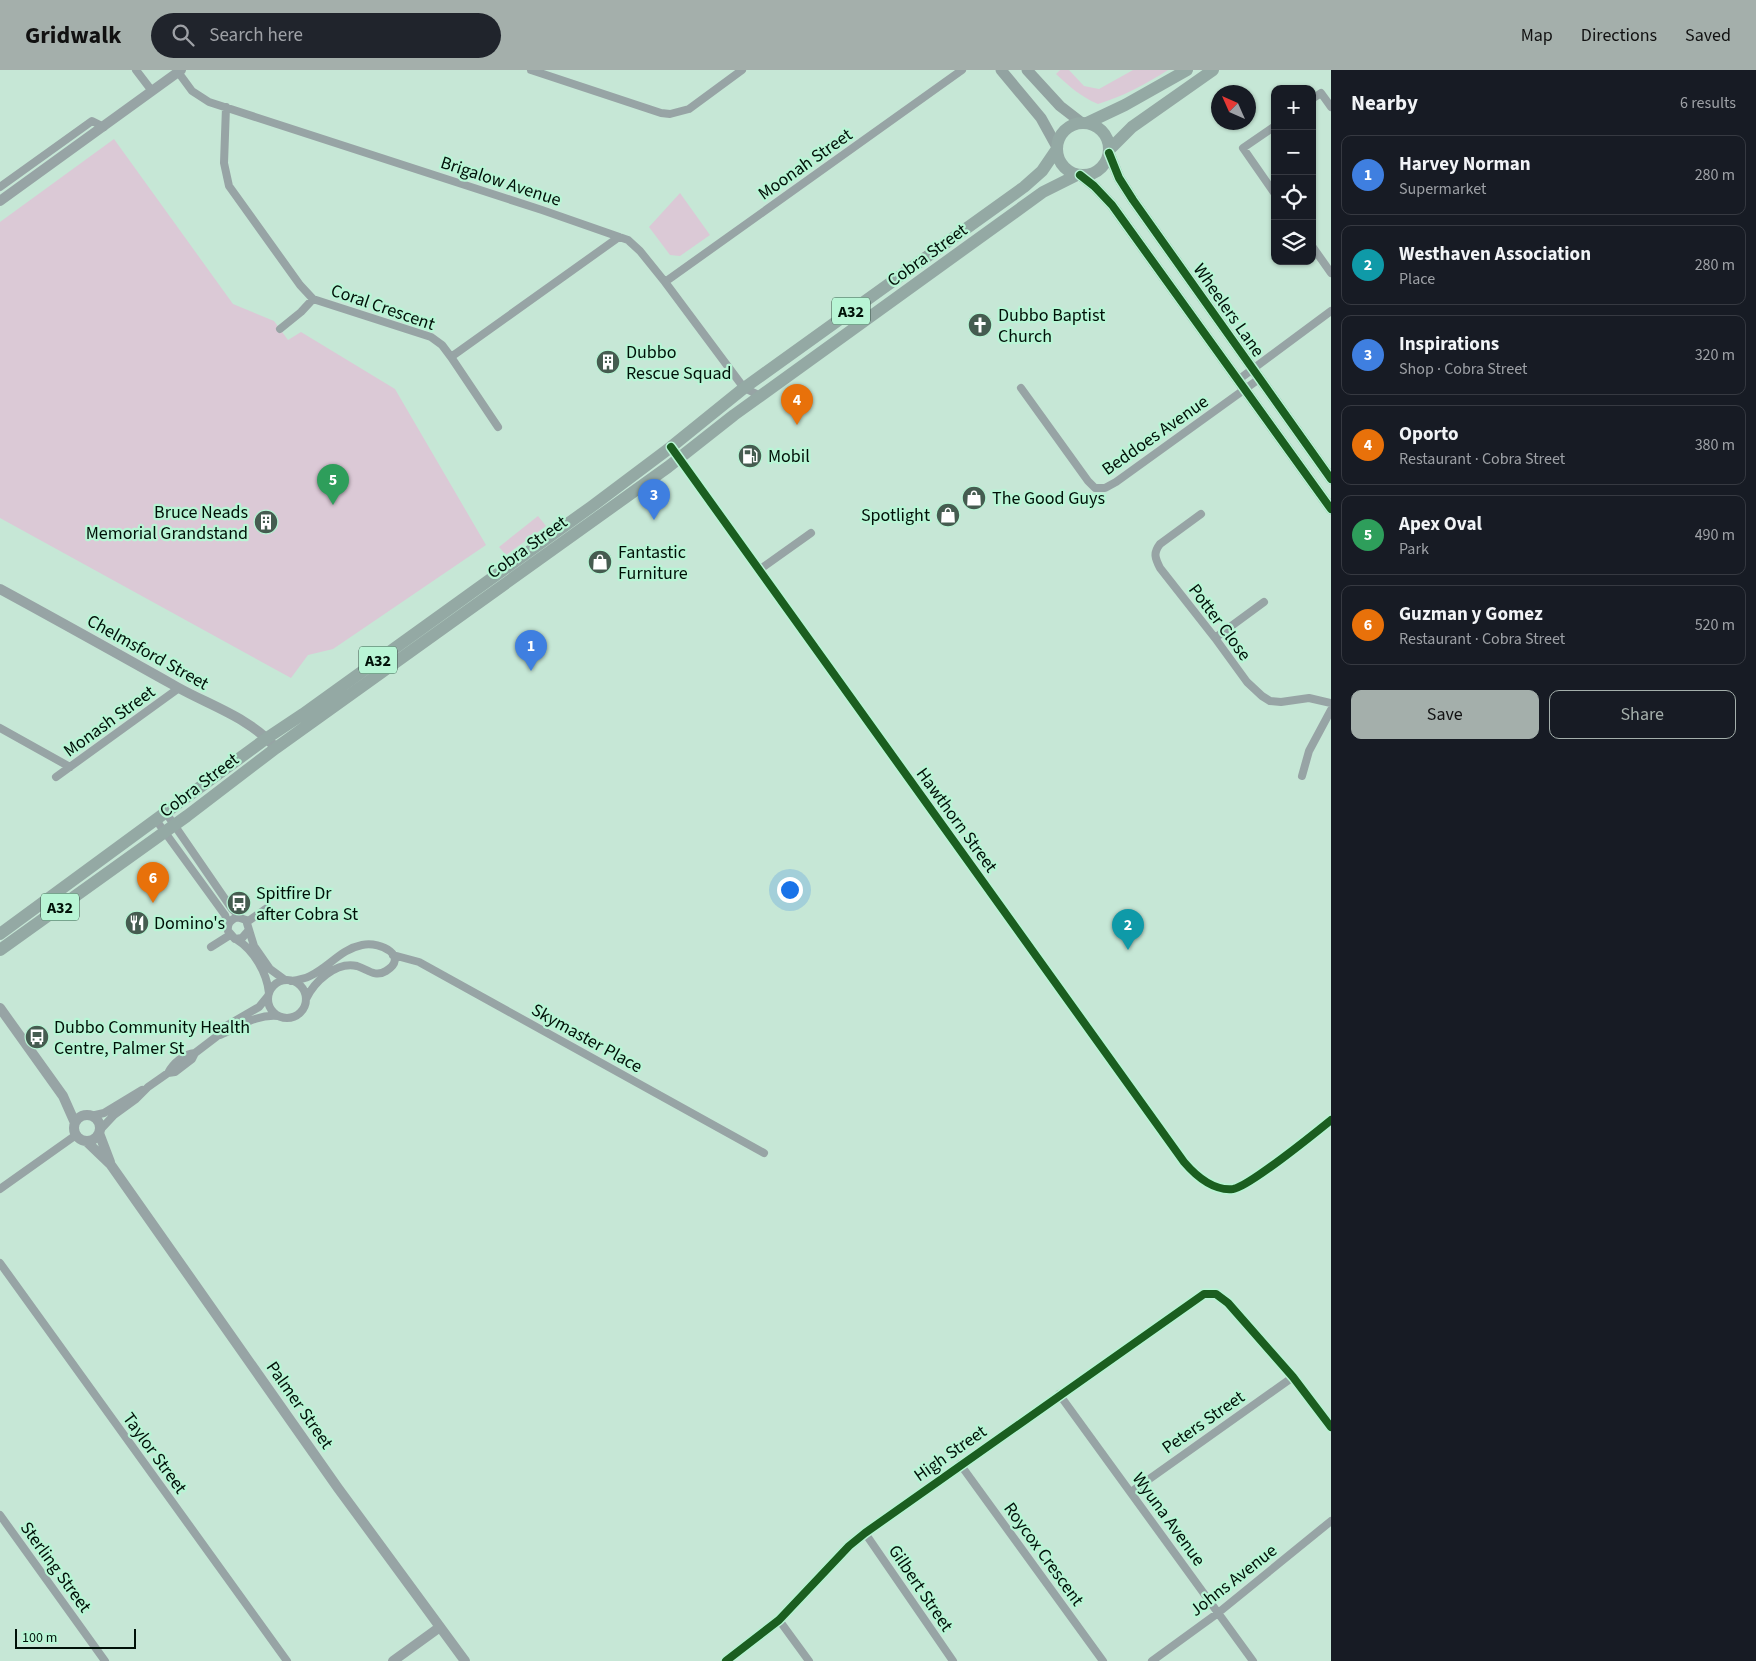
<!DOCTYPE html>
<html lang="en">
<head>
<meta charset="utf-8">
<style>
  body { margin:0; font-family:"Source Sans 3",sans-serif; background:#20242c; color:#f1f3f6 }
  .controls { position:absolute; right:15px; top:15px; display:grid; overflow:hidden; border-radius:10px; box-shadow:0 1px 4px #0004 }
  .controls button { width:45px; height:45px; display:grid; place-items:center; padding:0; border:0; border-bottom:1px solid #363941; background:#171b24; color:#f1f3f6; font:25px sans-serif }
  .compass { position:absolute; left:1211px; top:15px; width:45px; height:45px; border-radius:50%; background:#171b24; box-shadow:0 1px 4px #0004; rotate:315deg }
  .scale { position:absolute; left:15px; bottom:12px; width:121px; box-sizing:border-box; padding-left:5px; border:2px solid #001108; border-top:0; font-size:14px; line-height:18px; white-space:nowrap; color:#001108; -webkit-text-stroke:4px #b8f5d5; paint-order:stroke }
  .you { position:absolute; left:789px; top:819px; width:18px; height:18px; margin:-12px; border:4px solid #fff; border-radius:50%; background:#1a73e8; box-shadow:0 0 0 8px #1a73e833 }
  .badge { display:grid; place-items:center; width:32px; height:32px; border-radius:50%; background:#a4afab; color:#fff; font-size:16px; font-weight:700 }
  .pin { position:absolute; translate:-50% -41px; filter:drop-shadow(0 1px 2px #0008) }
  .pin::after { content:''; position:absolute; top:26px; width:18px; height:15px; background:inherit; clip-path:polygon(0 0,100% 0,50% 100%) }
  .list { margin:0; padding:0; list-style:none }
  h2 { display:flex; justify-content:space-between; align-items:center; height:65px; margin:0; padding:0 20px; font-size:21px }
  h2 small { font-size:16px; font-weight:400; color:#9ea1a6 }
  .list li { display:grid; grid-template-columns:32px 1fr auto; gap:15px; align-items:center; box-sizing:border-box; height:80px; margin:0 10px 10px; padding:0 10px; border:1px solid #363941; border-radius:10px }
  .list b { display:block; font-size:19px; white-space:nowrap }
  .list p { margin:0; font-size:16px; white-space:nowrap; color:#9ea1a6 }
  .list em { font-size:16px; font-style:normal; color:#9ea1a6 }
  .actions { display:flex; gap:10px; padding:15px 20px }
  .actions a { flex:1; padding:11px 0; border:1px solid #a4afab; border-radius:10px; text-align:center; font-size:18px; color:#a4afab }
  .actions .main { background:#a4afab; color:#111 }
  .icon { flex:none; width:28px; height:28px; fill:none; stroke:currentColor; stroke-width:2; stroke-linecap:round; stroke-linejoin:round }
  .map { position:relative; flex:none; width:1331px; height:1591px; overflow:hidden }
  header { display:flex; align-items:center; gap:30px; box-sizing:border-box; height:70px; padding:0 25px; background:#a4afab; color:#111 }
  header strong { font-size:24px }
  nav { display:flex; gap:28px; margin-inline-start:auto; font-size:18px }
  .search { width:350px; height:45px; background:#20242c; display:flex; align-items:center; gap:12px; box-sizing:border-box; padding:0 18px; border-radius:28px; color:#9ea1a6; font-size:19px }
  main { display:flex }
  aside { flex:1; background:#171b24 }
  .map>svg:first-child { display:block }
  .green { fill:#dbc9d6 }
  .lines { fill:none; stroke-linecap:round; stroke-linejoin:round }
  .minor { stroke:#97a4a5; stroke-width:8 }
  .tertiary { stroke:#97a4a5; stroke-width:10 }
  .secondary { stroke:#92a3a1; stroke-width:11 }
  .trunk { stroke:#94a9a4; stroke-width:12 }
  .cycleway-casing { stroke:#b8f5d5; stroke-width:11 }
  .cycleway { stroke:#1b5e20; stroke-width:8 }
  .labels { text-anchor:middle; stroke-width:4.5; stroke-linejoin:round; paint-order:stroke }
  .shield { fill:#b8f5d5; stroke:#375546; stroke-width:1 }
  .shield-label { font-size:16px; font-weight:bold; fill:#001108 }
  .street-label { font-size:18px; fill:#001108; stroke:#b8f5d5 }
  .poi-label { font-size:18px; fill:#001108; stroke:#b8f5d5; text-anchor:start }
</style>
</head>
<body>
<header>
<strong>Gridwalk</strong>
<div class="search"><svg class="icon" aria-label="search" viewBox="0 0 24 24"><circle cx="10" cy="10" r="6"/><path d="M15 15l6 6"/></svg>Search here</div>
<nav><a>Map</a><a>Directions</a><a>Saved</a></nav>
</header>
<main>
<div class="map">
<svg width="1331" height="1591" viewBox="0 0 1331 1591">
  <rect width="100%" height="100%" fill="#c6e7d6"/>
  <path class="green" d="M1060,0h9l15,16 15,3 34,-19h35c-22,14 -44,26 -70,34 -17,-7 -29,-18 -42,-30z
    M114,69l119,165 41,17 14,19 13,-8 94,57 91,156 -153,104 -25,6 -17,23 -291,-160v-296z
    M680,123l30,42 -30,21 -10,-1 -21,-28z
    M538,446l8,10 -40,29 -7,-8z"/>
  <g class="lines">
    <path class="minor" d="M136,0l16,21
      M531,0l130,43 9,1 19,-5 53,-39
      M178,2l14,19 17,11 333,108 86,30 12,11 25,31 79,106 17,8
      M1312,29l9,-6 10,14
      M226,37l-2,56 5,23 71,99 13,14 118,38 11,8 9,12 168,-120
      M1275,56l-32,22 32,46
      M0,117l92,-66 12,6
      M1312,176l19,27
      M665,212l297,-212
      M280,259l21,-17 12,-13
      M451,287l47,70
      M1238,310l93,-69
      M1021,318l67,93 7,7h10l11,-6 143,-103
      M671,377l513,715c12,14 29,29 49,27 15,-2 82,-56 98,-69
      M1201,444l-41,30c-7,9 -5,14 0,24l55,70 32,44 15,14 8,5 11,1 28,-4 22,5
      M759,500l52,-37
      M1215,568l49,-36
      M0,658l70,39
      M1302,706l7,-25 22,-41
      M56,707l123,-89
      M166,743l66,96 8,8
      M156,750l69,95 3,9
      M247,852l20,-14
      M249,860l-7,8 -7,1 -7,-8c-1,-7 2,-11 9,-14l9,3 8,26 16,23 15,11
      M236,869c18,11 31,34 33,54
      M211,877l19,-12
      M393,885l26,7 345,191
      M268 929a19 19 0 1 1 38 0a19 19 0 1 1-38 0Z
      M291,911c7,-1 13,-2 19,-5 19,-9 31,-27 52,-31 20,-4 47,12 24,26 -11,7 -19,-2 -29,-5 -21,-5 -43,16 -51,33
      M220,965c20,-8 35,-21 58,-19
      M168,1003c5,-10 16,-19 27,-20
      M91,1046l13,-3 38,-23
      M100,1060l14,-15 22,-16 12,-12 20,-14 7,-1 17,-13 3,-6 21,-16 10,-11 33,-19 9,-11
      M0,1119l76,-54
      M0,1193l287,398
      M1059,1324l194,267
      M960,1394l143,197
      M1131,1422l162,-115
      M0,1445l105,146
      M865,1463l88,128
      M779,1550l30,41
      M1152,1591l66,-48 113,-92"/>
    <path class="tertiary" d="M0,131l181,-131
      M0,519c59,32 118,65 177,98 34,19 73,31 99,61
      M0,938l63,88 12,27
      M74 1058a13 13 0 1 1 26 0a13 13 0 1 1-26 0Z
      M99,1063l11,29
      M87,1072l24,23 227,323 127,173
      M393,1591l47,-34
      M726,1591l53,-41 70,-74 16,-13 339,-239h12l12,9 65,74 38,50"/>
    <path class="secondary" d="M1001,0l40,48 16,29
      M1027,0l33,36 22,17
      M1109,83l10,25 14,22 198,279
      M1080,105l14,11 18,19 219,304"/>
    <path class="trunk" d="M1057 79a26 26 0 1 1 52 0a26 26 0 1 1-52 0Z
      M1087,53l38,-18 62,-35
      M1109,80l23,-23 81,-57
      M0,864l267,-196 36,-24 288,-207 80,-60 73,-59 280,-201 18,-16 15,-22
      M0,880l187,-134 89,-68 392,-281 66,-52 309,-223 34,-17"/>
    <g class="cycleway-casing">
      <path id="cycleway" d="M1109,83l10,25 14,22 198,279
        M1080,105l14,11 18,19 219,304
        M671,377l513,715c12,14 29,29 49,27 15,-2 82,-56 98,-69
        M726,1591l53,-41 70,-74 16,-13 339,-239h12l12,9 65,74 38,50"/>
    </g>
    <use href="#cycleway" class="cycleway"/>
  </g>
  <defs>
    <g id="church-disc" transform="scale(1.25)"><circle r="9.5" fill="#455c50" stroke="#b8f5d5"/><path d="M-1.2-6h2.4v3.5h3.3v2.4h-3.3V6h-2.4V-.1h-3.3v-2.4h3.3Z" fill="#fff"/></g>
    <g id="building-disc" transform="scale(1.25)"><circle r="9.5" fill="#455c50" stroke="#b8f5d5"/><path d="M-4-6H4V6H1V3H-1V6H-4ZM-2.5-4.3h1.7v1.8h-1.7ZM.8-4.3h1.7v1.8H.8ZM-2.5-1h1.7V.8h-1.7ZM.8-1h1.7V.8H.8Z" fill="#fff"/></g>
    <g id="fuel-disc" transform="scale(1.25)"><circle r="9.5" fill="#455c50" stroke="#b8f5d5"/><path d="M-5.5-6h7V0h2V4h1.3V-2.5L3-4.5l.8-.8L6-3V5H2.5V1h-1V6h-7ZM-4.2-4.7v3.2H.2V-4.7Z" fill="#fff"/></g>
    <g id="shop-disc" transform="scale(1.25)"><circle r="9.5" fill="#455c50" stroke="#b8f5d5"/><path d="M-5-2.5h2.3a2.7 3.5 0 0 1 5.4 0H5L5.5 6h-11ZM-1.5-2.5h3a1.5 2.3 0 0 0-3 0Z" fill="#fff"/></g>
    <g id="bus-disc" transform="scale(1.25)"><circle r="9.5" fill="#455c50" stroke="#b8f5d5"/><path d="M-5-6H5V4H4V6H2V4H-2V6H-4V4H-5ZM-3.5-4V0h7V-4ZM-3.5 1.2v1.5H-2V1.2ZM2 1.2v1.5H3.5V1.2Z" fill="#fff"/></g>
    <g id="restaurant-disc" transform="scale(1.25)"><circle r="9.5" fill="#455c50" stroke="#b8f5d5"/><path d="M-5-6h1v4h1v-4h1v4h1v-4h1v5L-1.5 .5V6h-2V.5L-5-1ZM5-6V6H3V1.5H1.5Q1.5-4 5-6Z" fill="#fff"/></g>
  </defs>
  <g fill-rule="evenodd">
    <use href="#church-disc" x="980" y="255"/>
    <use href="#building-disc" x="608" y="292"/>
    <use href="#fuel-disc" x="750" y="386"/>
    <use href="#shop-disc" x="974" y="428"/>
    <use href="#shop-disc" x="948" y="445"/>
    <use href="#building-disc" x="266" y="452"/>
    <use href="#shop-disc" x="600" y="492"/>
    <use href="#bus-disc" x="239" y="833"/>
    <use href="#restaurant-disc" x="137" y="853"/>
    <use href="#bus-disc" x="37" y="967"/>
  </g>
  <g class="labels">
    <g class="shield">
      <rect x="832" y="227.5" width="38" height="27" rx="4"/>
      <rect x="359" y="576.5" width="38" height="27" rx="4"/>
      <rect x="41" y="823.5" width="38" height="27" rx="4"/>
    </g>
    <g class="shield-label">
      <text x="851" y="247">A32</text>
      <text x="378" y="596">A32</text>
      <text x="60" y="843">A32</text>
    </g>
    <g class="street-label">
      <text transform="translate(805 94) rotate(-35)" y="6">Moonah Street</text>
      <text transform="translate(501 111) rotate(18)" y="6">Brigalow Avenue</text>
      <text transform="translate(927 185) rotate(-36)" y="6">Cobra Street</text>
      <text transform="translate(383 237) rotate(19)" y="6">Coral Crescent</text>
      <text transform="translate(1229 240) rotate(55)" y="6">Wheelers Lane</text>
      <text transform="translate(1155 365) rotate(-35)" y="6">Beddoes Avenue</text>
      <text transform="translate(527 477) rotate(-36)" y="6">Cobra Street</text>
      <text transform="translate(1220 552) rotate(53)" y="6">Potter Close</text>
      <text transform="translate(148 582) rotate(29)" y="6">Chelmsford Street</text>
      <text transform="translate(109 651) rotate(-36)" y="6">Monash Street</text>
      <text transform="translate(199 715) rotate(-37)" y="6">Cobra Street</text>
      <text transform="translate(957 750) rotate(54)" y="6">Hawthorn Street</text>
      <text transform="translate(587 968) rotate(29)" y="6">Skymaster Place</text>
      <text transform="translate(300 1335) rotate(55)" y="6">Palmer Street</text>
      <text transform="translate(1203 1352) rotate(-35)" y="6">Peters Street</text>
      <text transform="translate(155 1383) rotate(54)" y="6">Taylor Street</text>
      <text transform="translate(950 1383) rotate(-35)" y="6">High Street</text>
      <text transform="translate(1169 1449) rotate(54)" y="6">Wyuna Avenue</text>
      <text transform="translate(1044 1484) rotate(54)" y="6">Roycox Crescent</text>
      <text transform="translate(56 1497) rotate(54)" y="6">Sterling Street</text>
      <text transform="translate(1233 1510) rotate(-38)" y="6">Johns Avenue</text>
      <text transform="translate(921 1518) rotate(56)" y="6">Gilbert Street</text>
    </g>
    <g class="poi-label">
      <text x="998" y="251">Dubbo Baptist<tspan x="998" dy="21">Church</tspan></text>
      <text x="626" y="288">Dubbo<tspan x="626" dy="21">Rescue Squad</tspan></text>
      <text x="768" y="392">Mobil</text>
      <text x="992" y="434">The Good Guys</text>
      <text x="248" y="448" text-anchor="end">Bruce Neads<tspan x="248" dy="21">Memorial Grandstand</tspan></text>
      <text x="930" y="451" text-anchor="end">Spotlight</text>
      <text x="618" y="488">Fantastic<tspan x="618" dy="21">Furniture</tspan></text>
      <text x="256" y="829">Spitfire Dr<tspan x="256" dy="21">after Cobra St</tspan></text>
      <text x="154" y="859">Domino's</text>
      <text x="54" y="963">Dubbo Community Health<tspan x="54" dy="21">Centre, Palmer St</tspan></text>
    </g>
  </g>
</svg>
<div class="controls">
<button>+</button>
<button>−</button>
<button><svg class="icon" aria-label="locate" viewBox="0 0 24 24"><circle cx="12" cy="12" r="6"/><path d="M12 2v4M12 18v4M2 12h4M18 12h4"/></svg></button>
<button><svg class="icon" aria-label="layers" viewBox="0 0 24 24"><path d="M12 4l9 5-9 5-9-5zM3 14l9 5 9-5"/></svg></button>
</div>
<svg class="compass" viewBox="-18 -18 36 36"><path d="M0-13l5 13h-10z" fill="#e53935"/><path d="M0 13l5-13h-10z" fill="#9ea1a6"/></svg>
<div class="scale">100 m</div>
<div class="you"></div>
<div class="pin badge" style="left:531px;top:601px;background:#3f7fe0">1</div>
<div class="pin badge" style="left:1128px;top:880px;background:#0f9aa8">2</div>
<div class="pin badge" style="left:654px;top:450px;background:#3f7fe0">3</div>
<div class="pin badge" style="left:797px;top:355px;background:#e8710a">4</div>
<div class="pin badge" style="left:333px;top:435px;background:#2e9e5b">5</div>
<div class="pin badge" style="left:153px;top:833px;background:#e8710a">6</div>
</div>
<aside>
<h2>Nearby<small>6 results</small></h2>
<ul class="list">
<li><span class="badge" style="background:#3f7fe0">1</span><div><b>Harvey Norman</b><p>Supermarket</p></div><em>280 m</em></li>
<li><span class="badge" style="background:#0f9aa8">2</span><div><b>Westhaven Association</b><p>Place</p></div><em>280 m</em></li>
<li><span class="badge" style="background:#3f7fe0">3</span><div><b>Inspirations</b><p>Shop · Cobra Street</p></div><em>320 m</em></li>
<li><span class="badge" style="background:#e8710a">4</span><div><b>Oporto</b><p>Restaurant · Cobra Street</p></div><em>380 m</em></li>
<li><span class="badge" style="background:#2e9e5b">5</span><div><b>Apex Oval</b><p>Park</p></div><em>490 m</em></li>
<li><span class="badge" style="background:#e8710a">6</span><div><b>Guzman y Gomez</b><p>Restaurant · Cobra Street</p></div><em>520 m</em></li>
</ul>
<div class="actions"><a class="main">Save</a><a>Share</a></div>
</aside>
</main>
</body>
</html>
